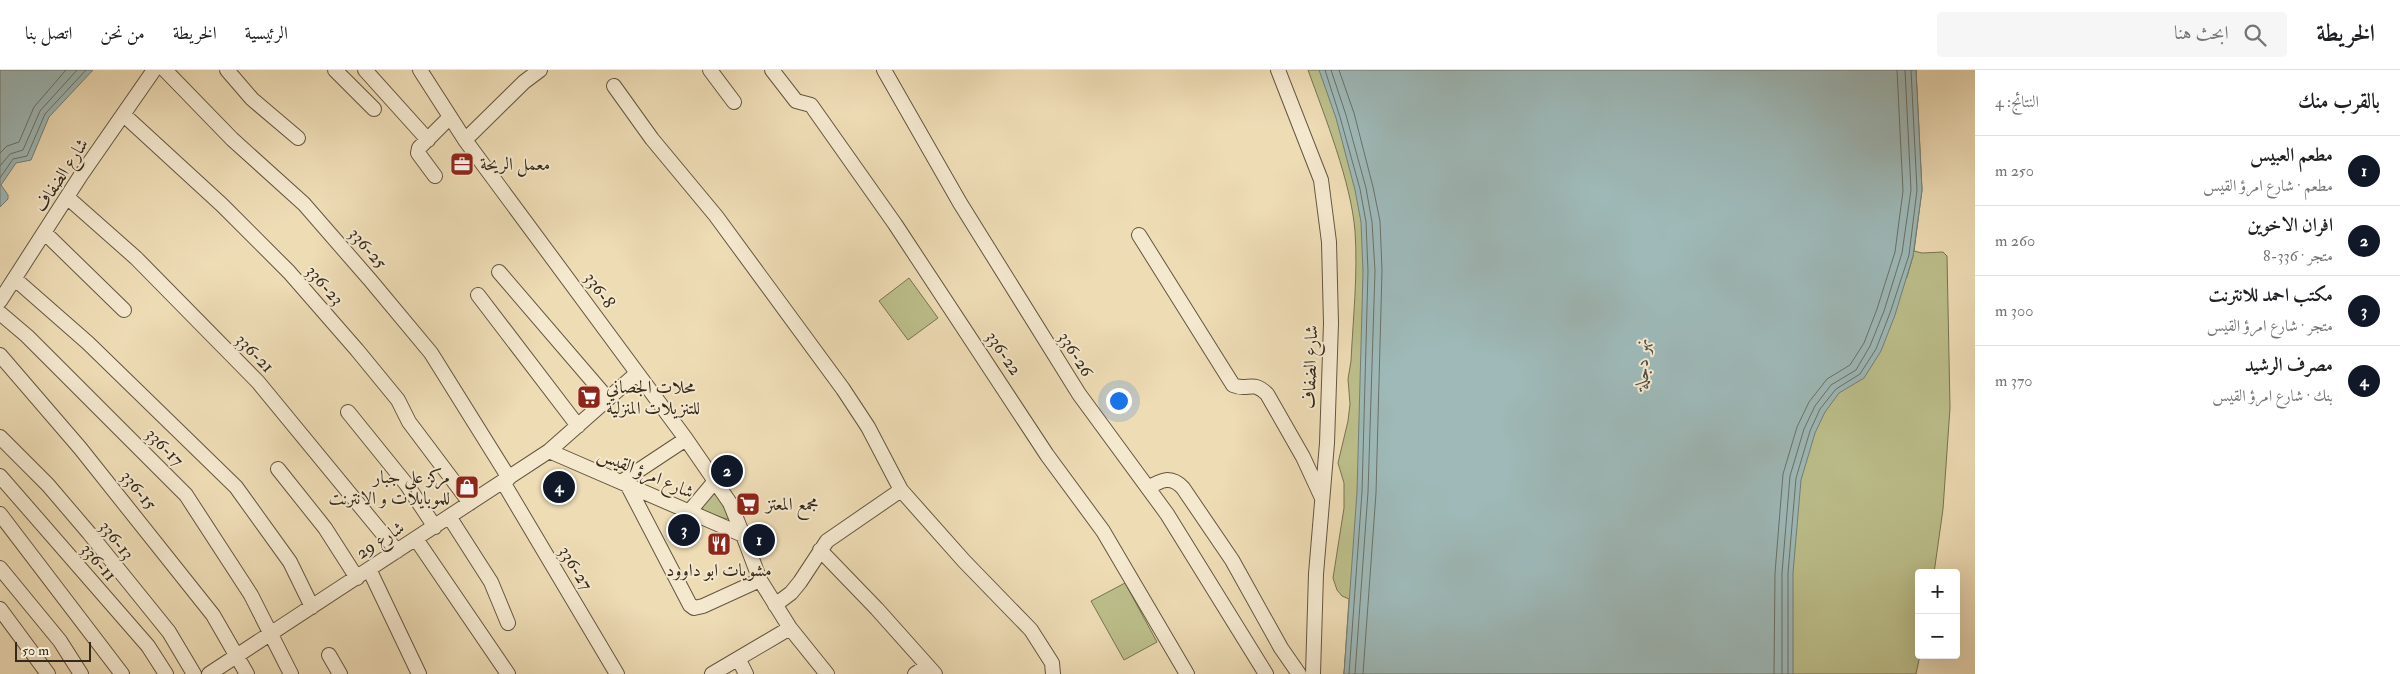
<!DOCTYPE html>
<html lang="ar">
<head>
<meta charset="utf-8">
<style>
  body { margin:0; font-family:"IM FELL Double Pica",Amiri,serif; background:#f6f6f6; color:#202124; direction:rtl }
  .controls { position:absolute; right:15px; bottom:15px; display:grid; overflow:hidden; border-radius:5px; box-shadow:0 5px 20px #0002 }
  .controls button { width:45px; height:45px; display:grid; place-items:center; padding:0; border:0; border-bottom:1px solid #e0e0e0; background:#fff; color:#202124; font:25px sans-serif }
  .scale { position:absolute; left:15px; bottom:12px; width:76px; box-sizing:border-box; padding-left:5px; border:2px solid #352919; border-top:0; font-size:14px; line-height:18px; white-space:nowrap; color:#352919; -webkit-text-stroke:4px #f4e8cf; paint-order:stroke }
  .you { position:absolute; left:1118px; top:330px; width:18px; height:18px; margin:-12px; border:4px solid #fff; border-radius:50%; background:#1a73e8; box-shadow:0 0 0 8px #1a73e833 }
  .badge { display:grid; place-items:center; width:32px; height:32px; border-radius:50%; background:#111827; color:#fff; font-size:16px; font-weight:700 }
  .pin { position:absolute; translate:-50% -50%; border:2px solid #fff; box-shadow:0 1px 5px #0006 }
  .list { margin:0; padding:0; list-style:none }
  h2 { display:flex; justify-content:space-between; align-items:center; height:65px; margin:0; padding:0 20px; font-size:21px }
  h2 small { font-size:16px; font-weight:400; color:#757577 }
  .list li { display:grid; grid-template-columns:32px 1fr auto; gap:15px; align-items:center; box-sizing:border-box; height:70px; padding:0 20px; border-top:1px solid #e0e0e0 }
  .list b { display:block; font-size:19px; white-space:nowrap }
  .list p { margin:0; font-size:16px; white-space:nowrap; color:#757577 }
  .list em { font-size:16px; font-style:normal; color:#757577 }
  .icon { flex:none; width:28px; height:28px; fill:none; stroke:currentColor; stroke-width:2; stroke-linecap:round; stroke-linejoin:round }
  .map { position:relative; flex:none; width:1975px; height:604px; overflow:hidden; direction:ltr }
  header { display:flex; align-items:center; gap:30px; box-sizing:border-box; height:70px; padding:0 25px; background:#fff; border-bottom:1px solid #e0e0e0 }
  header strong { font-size:24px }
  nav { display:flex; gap:28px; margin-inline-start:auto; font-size:18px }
  .search { width:350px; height:45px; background:#f6f6f6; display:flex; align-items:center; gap:12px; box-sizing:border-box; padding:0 18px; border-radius:5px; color:#757577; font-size:19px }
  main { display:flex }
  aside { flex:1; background:#fff }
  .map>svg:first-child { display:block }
  .green { fill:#bcbf8b; stroke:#787452 }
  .water { fill:#9eb9b8; stroke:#747f78 }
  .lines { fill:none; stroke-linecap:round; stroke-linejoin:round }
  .shore { stroke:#6a7168; stroke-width:1 }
  .minor-casing { stroke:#635640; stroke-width:16 }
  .minor { stroke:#f4e8cf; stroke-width:14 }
  .labels { text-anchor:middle; stroke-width:4; stroke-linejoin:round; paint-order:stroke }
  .poi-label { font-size:18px; fill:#352919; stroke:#f4e8cf; text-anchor:start }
  .street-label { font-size:18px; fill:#352919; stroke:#f4e8cf }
  .water-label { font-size:19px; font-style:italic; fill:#4f4d41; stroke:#f4e8cf }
</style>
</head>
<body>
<header>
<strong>الخريطة</strong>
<div class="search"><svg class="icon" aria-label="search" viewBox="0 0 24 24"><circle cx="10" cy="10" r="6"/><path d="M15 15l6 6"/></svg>ابحث هنا</div>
<nav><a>الرئيسية</a><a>الخريطة</a><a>من نحن</a><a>اتصل بنا</a></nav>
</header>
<main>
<aside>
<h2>بالقرب منك<small>النتائج: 4</small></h2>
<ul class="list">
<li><span class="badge">1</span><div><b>مطعم العبيس</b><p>مطعم · شارع امرؤ القيس</p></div><em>250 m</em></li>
<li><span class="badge">2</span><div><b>افران الاخوين</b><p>متجر · 336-8</p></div><em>260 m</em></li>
<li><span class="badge">3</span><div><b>مكتب احمد للانترنت</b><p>متجر · شارع امرؤ القيس</p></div><em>300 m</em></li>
<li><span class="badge">4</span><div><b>مصرف الرشيد</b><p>بنك · شارع امرؤ القيس</p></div><em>370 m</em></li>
</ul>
</aside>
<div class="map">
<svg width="1975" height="604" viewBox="0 0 1975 604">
  <rect width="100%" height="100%" fill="#eedcb5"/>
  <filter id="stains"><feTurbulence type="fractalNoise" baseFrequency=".004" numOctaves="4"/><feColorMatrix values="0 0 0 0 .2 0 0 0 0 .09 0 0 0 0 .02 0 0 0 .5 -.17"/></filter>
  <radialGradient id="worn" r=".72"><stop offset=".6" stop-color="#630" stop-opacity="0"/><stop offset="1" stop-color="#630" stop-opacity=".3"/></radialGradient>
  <path class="green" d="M1308,0h25l28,92 8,227 -25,285 5,-75 -7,-3 -5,-6 -4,-12 11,-70v-25l-6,-20 10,-42 2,-17 -2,-25 3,-18c2,-42 7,-87 4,-130 -4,-49 -30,-114 -47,-161z
    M1916,0l6,120 -8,61 8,2 21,-1 4,4 3,152 -7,101 -9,64h-15l1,82 -4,19h-156l21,-82 22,-147 104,-168 6,-21 -2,-158z
    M909,208l29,40 -30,22 -29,-39z
    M713,423h3l15,25 -5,1 -22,-8 -2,-4z
    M1125,513l32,59 -33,18 -33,-59z"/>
  <path class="water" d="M0,0h93l-44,47 -18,43 -15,3 -15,22 7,10v4l-8,8z
    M1319,0h597l6,120 -9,66 -18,59 -14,36 -17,27 -25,15 -14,19 -10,21 -14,47 -8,93v101h-449l13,-182 6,-220 -2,-50 -6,-32 -19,-72z"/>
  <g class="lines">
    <path class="shore" d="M1325,0l15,47 20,72 6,33 2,49 -6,221 -13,182
      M1331,0l15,45 20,73 6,34 3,49 -7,221 -13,182
      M1339,0l15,43 19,74 7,34 2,49 -6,223 -13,181
      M0,83l7,-7 12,-4 15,-35 32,-37
      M0,96l10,-12 13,-4 17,-39 37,-41
      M0,108l13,-19 14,-3 18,-42 41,-44
      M1774,604l1,-101 8,-99 14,-47 12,-25 18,-23 23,-14 14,-22 13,-34 18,-57 8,-61 -6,-121
      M1782,604v-101l8,-97 14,-47 11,-23 16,-21 25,-15 14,-24 14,-35 18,-58 9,-63 -6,-120
      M1788,604v-101l8,-95 14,-47 10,-22 16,-20 24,-15 16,-25 14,-36 19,-58 8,-65 -6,-120"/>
    <g class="minor-casing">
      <path id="minor" d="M165,0l67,69 72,65 67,77 60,72 78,125
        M227,0l25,29 46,39
        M335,0l39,39
        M365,0l63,70
        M420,0l45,70 221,299 44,64 13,32
        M710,0l24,32
        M772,0l24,31 15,4 84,119 152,231 56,76 84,143
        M884,0l76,133 119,191 88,120 99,160
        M1278,0l43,110 8,62 2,81 -4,120 -11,131 -3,100
        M614,16l38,53 64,77 127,173 25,38 33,63 63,71 67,69 21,33 1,11
        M124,45l98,90 67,67 68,78 41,50 11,22 61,81
        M465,70l59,-58 16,-12
        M435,106l-17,-23 1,-5 31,-31
        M67,127l69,61 122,124 139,169
        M45,163l79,77
        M1139,165l94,150c16,7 18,-6 34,9l36,63 19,41
        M499,202l109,127
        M15,209l73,64 148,144 54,75 22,45
        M478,225l100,131
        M0,231l81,-126 73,-105
        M0,243l27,23 159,159 65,100 40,79
        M0,285l80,93 133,167 34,59
        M348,342l59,73 28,42
        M0,367l48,48 41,48 80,99 25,42
        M549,381l194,84 17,45 30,48 37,46
        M278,399l47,59 32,50
        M0,406l148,170 18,28
        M503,412l114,192
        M621,412l65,-43
        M628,416l62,119 4,3 9,-2 57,-26
        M1148,418c13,-8 23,-13 35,0l49,72 49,88 18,26
        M689,442l26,-31
        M0,444l122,160
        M450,448l41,64 17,41
        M416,469l92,135
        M820,480l57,59 58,65
        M0,498l60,73 21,33
        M369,499l50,105
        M775,535l16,-12 9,-11 27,-41 74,-51
        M0,539l48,65
        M329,585l11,19
        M739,590l7,14
        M209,604l340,-223 87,-77
        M712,604l78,-46
        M915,604l12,-8"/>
    </g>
    <use href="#minor" class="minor"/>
  </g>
  <defs>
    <g id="office-square" transform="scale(1.25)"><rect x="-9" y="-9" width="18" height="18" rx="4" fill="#8f2418" stroke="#f4e8cf"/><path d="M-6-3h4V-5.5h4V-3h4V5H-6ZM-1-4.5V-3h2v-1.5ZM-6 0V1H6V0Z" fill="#fff"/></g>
    <g id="supermarket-square" transform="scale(1.25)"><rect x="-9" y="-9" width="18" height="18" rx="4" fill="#8f2418" stroke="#f4e8cf"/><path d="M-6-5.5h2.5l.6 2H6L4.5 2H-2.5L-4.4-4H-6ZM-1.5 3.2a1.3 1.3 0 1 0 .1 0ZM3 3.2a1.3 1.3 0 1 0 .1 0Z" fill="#fff"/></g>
    <g id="shop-square" transform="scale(1.25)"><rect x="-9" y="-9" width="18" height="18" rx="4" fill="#8f2418" stroke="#f4e8cf"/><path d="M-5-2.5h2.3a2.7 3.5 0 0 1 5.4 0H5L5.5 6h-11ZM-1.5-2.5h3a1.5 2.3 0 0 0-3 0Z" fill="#fff"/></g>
    <g id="restaurant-square" transform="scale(1.25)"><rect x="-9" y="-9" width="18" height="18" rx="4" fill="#8f2418" stroke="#f4e8cf"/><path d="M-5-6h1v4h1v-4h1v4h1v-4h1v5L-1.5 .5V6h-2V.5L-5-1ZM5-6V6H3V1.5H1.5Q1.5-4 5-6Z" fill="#fff"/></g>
  </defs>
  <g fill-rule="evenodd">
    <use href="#office-square" x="462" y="94"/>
    <use href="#supermarket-square" x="589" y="327"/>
    <use href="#shop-square" x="467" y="417"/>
    <use href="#supermarket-square" x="748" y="434"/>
    <use href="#restaurant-square" x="719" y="474"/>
  </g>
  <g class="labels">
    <g class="poi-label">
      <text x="480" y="100">معمل الريحة</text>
      <text x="606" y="323">محلات الجصاني<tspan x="606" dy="21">للتنزيلات المنزلية</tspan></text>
      <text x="450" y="413" text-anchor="end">مركز علي جبار<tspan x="450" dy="21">للموبايلات و الانترنت</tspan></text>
      <text x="766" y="440">مجمع المعتز</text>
      <text x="719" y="506" text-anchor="middle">مشويات ابو داوود</text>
    </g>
    <g class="street-label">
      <text transform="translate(61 105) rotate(-57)" y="6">شارع الضفاف</text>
      <text transform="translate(368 178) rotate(49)" y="6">336-25</text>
      <text transform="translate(325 215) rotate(49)" y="6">336-23</text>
      <text transform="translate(600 220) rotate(55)" y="6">336-8</text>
      <text transform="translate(255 283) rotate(46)" y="6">336-21</text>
      <text transform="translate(1004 283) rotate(56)" y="6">336-22</text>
      <text transform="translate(1076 284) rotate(58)" y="6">336-26</text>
      <text transform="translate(1310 297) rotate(-88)" y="6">شارع الضفاف</text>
      <text transform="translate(165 377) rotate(46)" y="6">336-17</text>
      <text transform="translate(646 403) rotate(23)" y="6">شارع امرؤ القيس</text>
      <text transform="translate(139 420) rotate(51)" y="6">336-15</text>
      <text transform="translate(117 470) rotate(52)" y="6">336-13</text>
      <text transform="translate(380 470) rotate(-33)" y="6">شارع 29</text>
      <text transform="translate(99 492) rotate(49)" y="6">336-11</text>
      <text transform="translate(576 498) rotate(59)" y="6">336-27</text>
    </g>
    <g class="water-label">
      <text transform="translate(1641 294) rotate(-91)" y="7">نهر دجلة</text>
    </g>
  </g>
  <rect width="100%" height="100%" filter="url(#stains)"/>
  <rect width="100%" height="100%" fill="url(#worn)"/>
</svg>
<div class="controls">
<button>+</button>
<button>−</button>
</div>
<div class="scale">50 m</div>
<div class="you"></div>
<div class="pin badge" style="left:759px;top:470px">1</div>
<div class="pin badge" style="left:727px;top:401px">2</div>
<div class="pin badge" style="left:684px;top:460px">3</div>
<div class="pin badge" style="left:559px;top:417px">4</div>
</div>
</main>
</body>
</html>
